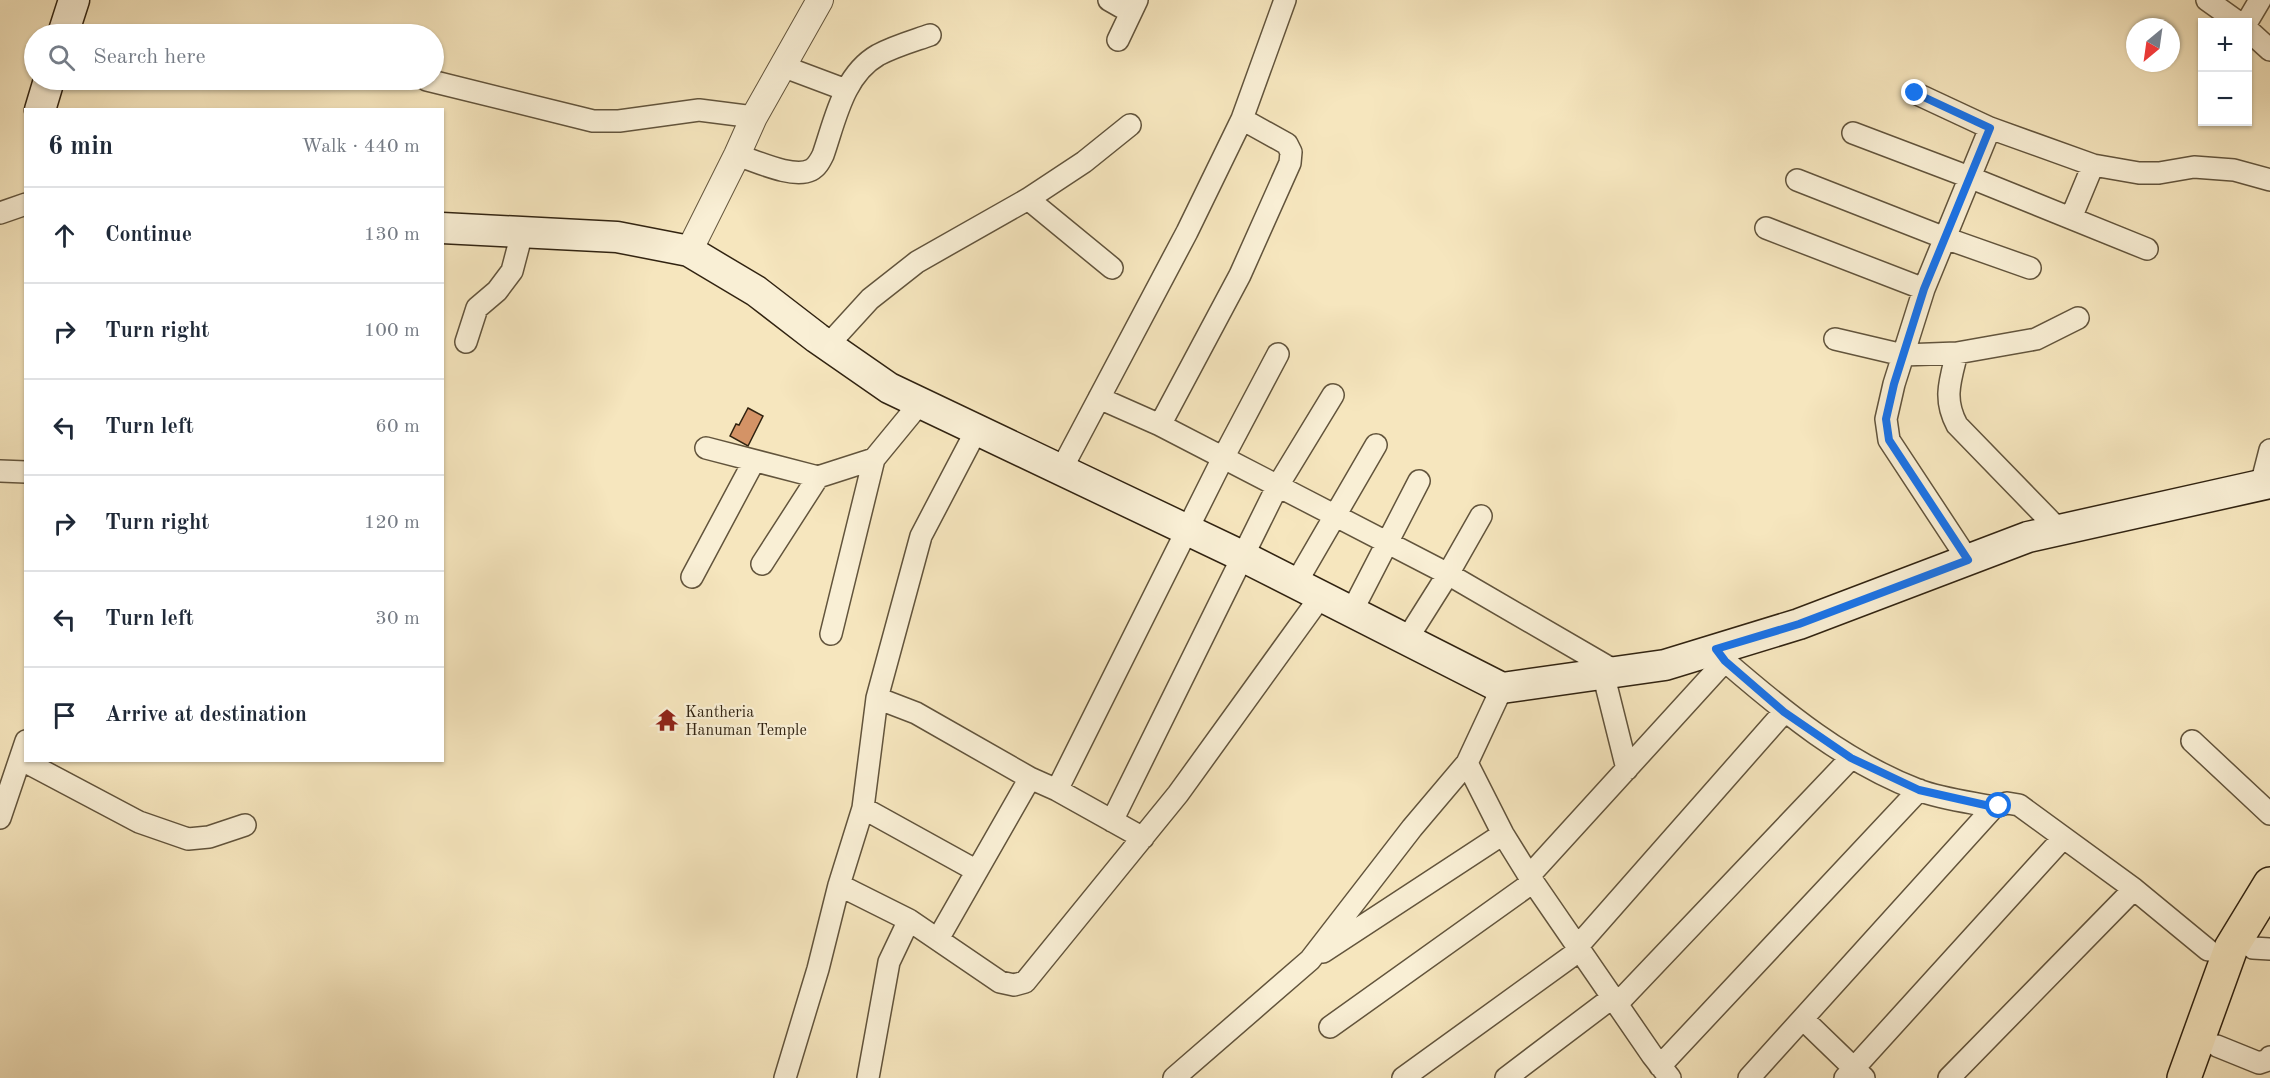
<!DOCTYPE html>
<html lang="en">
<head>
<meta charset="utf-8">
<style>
  body { margin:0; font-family:"Old Standard TT",serif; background:#f6f6f7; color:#1f2937 }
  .controls { position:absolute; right:18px; top:18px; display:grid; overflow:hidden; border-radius:0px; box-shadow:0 2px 4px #0004 }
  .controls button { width:54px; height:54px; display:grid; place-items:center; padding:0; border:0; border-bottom:2px solid #e0e1e3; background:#fff; color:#1f2937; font:30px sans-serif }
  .compass { position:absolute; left:2126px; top:18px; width:54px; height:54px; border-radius:50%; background:#fff; box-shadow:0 2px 4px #0004; rotate:209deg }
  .stop { position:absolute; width:18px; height:18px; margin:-14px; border:4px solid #1a73e8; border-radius:50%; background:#fff }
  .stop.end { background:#1a73e8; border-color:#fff; box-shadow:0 2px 6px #0008 }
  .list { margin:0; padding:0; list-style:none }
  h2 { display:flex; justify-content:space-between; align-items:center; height:78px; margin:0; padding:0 24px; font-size:26px }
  h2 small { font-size:20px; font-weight:400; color:#747a83 }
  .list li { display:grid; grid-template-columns:39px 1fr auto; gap:18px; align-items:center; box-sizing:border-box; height:96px; padding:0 24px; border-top:2px solid #e0e1e3 }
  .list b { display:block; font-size:22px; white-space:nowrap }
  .list em { font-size:20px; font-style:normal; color:#747a83 }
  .icon { flex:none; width:33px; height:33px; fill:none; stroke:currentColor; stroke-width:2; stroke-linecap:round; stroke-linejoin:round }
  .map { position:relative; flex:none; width:2270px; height:1078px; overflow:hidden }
  .search { position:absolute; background:#fff; box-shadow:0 2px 4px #0004; left:24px; top:24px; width:420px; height:66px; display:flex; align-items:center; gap:15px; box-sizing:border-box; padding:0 21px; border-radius:33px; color:#747a83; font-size:22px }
  .panel { position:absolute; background:#fff; box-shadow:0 2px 4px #0004; left:24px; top:108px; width:420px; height:654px; border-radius:0px }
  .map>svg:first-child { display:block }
  .building { fill:#d49366; stroke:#312311; stroke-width:1.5 }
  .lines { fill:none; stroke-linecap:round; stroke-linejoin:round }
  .minor-casing { stroke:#62543c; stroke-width:24 }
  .tertiary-casing { stroke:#62543c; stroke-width:28 }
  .secondary-casing { stroke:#312311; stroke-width:33 }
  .primary-casing { stroke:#312311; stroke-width:36 }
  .minor { stroke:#f9efd5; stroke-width:21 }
  .tertiary { stroke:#f9efd5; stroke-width:26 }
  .secondary { stroke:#f9efd5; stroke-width:30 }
  .primary { stroke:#f6e6be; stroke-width:33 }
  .route { stroke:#1a73e8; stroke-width:8 }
  .labels { text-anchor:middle; stroke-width:4.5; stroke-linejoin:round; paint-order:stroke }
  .poi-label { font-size:16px; fill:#312311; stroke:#f9efd5; text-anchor:start }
</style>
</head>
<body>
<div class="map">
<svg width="2270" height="1078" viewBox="0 0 2270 1078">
  <rect width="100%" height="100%" fill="#f6e6be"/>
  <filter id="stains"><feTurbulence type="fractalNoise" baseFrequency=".00333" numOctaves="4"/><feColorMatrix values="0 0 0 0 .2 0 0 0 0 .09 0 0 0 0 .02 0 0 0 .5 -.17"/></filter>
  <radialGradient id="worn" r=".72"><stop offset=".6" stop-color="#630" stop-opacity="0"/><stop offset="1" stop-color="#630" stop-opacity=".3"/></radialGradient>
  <path class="building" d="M748,408l15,8 -15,30 -18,-10 6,-12 3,1z"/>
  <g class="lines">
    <g class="minor-casing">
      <path id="minor" d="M1109,0l21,12
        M2207,0l31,22
        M2247,22l13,-22
        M2248,30l22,20
        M1118,40l19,-40
        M782,66l64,24
        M427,80l166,41h26l80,-11 55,7
        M1915,93l75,35 103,37 46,8h20l35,-6 40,3 36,10
        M1853,133l116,44 178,72
        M737,155c19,6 56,24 74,15 6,-3 9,-9 12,-15 12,-34 20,-80 55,-100 17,-9 35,-14 52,-20
        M1797,180l148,58 85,30
        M1028,199l84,69
        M0,213l26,-9
        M2071,218l22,-53
        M1766,228l158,61
        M1835,339l68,16 54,-2 79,-14 42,-21
        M466,342l11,-34 20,-17 15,-20 10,-38
        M828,345l42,-46 47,-37 111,-63 56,-37 46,-37
        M1957,353c-7,28 -14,46 0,72l102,105
        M1099,398l61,27 288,149 167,97
        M1160,425l80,-150 50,-112 1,-11 -4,-8 -45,-25
        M706,448l112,29 56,-18
        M1061,470l126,-238 55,-113 43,-119
        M0,471l26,1
        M2261,485l9,-35
        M1968,560l-79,-120 -3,-21 8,-35 30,-95 66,-161
        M762,564l56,-87
        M692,577l62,-116
        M1296,583l80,-138
        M1352,611l67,-130
        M831,634l43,-175 46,-56
        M1407,639l41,-65 33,-58
        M1725,661c59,51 120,101 193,129 24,9 51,12 76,17
        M1603,673l24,96
        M1502,688l-35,75 36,71 26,42 123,179 18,23
        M877,698l39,15 114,65 27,12 86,48
        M2192,741l78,73
        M20,759l119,63 49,17 21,-2 36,-12
        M1057,790l166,-332 55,-104
        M863,808l114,63
        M0,818l26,-77
        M1112,821l165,-334 56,-92
        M1529,876l196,-215 -9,-12
        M839,885l70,35 91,62 14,3 11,-3 153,-188 143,-198
        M938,939l92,-161
        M1578,946l206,-234
        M2253,948l17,1
        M1323,952l180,-118
        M1617,1004l234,-246
        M1803,1019l61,59
        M1330,1027l203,-145
        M2217,1046l42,17 9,-3 2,-3
        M1660,1066l259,-276
        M785,1078l33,-109 21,-84 24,-77 14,-110 44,-162 55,-105
        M868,1078l21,-116 20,-42
        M1174,1078l136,-118 102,-132 55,-65
        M1403,1078l177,-128
        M1506,1078l107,-81
        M1749,1078l245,-271 13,-4 12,2 115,84 74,61
        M1845,1078l218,-240
        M1949,1078l185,-189"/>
    </g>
    <g class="tertiary-casing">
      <path id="tertiary" d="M689,251l48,-96 17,-38 66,-117"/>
    </g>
    <g class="secondary-casing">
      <path id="secondary" d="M63,34l11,-34
        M40,110l9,-30
        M442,228l175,9 72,14 67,40 61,47 72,50 353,168 260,132 163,-23 134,-41 229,-87 242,-54"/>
    </g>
    <g class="primary-casing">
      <path id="primary" d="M2184,1078l47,-130 39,-64"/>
    </g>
    <use href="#minor" class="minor"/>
    <use href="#tertiary" class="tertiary"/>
    <use href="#secondary" class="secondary"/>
    <use href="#primary" class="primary"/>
  </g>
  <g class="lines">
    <path class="route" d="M1915,93l75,35 -66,161 -30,95 -8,35 3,21 79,120 -169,64 -83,25 9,12 59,51 67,46 68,32 75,17 5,-1"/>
  </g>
  <defs>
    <g id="temple-bare" transform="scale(1.8)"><path d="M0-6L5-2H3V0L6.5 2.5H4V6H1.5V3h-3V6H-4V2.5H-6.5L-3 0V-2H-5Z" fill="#8f2418" stroke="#f9efd5" stroke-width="2.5" paint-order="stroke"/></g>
  </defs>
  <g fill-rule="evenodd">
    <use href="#temple-bare" x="667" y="720"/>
  </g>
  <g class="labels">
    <g class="poi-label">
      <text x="685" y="717">Kantheria<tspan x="685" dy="18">Hanuman Temple</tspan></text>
    </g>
  </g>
  <rect width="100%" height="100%" filter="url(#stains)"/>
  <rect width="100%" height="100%" fill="url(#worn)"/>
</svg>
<div class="controls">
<button>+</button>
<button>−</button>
</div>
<svg class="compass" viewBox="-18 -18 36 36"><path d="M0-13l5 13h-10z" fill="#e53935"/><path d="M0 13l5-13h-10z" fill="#747a83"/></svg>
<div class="stop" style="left:1999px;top:806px"></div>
<div class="stop end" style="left:1915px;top:93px"></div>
<div class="search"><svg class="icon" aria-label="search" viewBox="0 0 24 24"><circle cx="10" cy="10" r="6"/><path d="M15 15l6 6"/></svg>Search here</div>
<section class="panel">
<h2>6 min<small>Walk · 440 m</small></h2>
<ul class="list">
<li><svg class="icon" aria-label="ahead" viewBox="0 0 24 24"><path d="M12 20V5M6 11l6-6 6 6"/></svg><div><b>Continue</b></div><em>130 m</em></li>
<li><svg class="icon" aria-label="right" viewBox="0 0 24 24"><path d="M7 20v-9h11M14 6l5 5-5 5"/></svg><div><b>Turn right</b></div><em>100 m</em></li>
<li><svg class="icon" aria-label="left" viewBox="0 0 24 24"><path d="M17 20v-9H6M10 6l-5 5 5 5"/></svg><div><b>Turn left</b></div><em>60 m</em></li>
<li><svg class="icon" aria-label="right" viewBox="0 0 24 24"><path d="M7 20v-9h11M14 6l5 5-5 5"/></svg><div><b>Turn right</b></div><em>120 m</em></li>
<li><svg class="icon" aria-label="left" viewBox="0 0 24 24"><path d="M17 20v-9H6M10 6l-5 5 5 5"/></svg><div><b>Turn left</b></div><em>30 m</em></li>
<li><svg class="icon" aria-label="arrive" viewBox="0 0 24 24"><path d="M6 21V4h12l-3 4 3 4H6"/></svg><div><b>Arrive at destination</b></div></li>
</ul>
</section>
</div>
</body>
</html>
